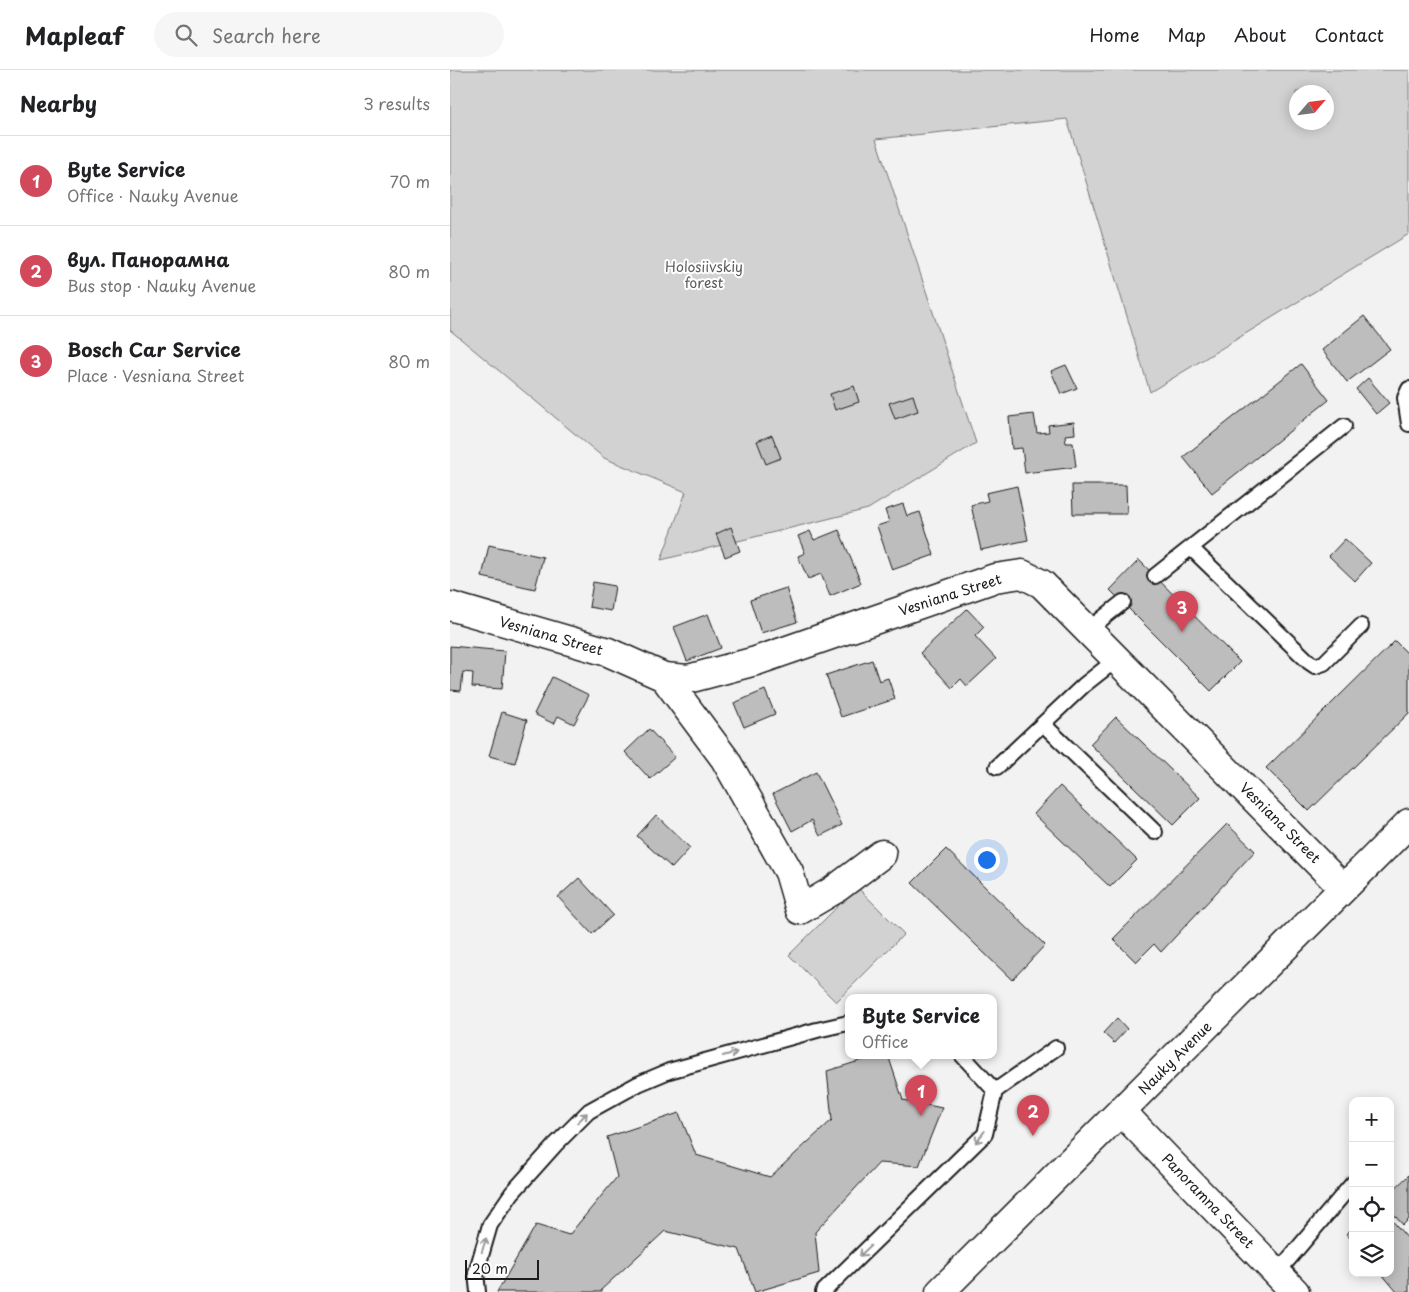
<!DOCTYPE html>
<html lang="en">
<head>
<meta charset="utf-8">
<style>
  body { margin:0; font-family:"Playpen Sans",sans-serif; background:#f6f6f6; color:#202124 }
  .controls { position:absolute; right:15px; bottom:15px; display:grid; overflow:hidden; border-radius:10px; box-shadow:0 2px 12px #0003 }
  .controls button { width:45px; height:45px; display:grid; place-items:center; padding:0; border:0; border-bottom:1px solid #e0e0e0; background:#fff; color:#202124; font:25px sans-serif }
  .compass { position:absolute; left:839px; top:15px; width:45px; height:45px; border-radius:50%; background:#fff; box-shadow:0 2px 12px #0003; rotate:62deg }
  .scale { position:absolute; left:15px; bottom:12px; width:74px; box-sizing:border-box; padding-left:5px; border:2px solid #1c1c1c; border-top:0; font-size:14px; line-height:18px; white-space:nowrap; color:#1c1c1c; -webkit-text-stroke:4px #fff; paint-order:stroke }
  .you { position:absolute; left:536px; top:789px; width:18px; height:18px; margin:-12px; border:4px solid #fff; border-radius:50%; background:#1a73e8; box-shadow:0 0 0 8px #1a73e833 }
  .badge { display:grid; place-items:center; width:32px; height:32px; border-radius:50%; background:#d1495b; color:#fff; font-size:16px; font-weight:700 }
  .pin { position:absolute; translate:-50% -41px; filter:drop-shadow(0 1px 2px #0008) }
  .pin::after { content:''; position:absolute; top:26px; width:18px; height:15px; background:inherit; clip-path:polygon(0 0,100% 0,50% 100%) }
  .popup { position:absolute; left:395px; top:924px; width:152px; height:65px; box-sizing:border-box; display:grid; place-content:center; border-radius:10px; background:#fff; filter:drop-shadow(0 1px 4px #0005); font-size:16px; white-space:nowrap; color:#757577 }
  .popup b { font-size:19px; color:#202124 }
  .popup::after { content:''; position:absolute; left:50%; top:100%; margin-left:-10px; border:10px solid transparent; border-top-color:#fff }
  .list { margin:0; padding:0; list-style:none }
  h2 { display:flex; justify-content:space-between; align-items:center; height:65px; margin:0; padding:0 20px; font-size:21px }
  h2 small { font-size:16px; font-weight:400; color:#757577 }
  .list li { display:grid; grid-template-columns:32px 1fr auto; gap:15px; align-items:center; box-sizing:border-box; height:90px; padding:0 20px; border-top:1px solid #e0e0e0 }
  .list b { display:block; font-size:19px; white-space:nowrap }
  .list p { margin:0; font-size:16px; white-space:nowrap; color:#757577 }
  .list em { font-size:16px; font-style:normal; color:#757577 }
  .icon { flex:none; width:28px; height:28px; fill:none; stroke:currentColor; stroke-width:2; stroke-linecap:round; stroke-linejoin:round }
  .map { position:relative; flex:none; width:959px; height:1222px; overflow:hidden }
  header { display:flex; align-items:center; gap:30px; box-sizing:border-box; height:70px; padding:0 25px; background:#fff; border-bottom:1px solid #e0e0e0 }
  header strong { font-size:24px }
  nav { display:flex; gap:28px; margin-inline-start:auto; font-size:18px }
  .search { width:350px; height:45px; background:#f6f6f6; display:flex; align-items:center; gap:12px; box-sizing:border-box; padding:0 18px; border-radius:28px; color:#757577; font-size:19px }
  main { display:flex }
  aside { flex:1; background:#fff }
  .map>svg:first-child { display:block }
  .green { fill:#d2d2d2; stroke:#777; fill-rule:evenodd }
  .building { fill:#bdbdbd; stroke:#1c1c1c }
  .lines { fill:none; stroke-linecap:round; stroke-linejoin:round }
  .lane-casing { stroke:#1c1c1c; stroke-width:18 }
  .street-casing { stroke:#1c1c1c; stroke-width:31 }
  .secondary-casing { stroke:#1c1c1c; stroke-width:31 }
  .lane { stroke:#fff; stroke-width:14 }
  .street { stroke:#fff; stroke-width:28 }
  .secondary { stroke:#fff; stroke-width:28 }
  .oneway { stroke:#999 }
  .labels { text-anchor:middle; stroke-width:4; stroke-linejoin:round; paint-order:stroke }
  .park-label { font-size:14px; fill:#5c5c5c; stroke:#fff }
  .street-label { font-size:14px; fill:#1c1c1c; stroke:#fff }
</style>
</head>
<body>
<header>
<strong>Mapleaf</strong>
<div class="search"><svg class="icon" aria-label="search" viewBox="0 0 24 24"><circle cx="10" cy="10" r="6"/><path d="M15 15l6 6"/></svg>Search here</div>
<nav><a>Home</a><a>Map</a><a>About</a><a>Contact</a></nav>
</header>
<main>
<aside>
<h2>Nearby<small>3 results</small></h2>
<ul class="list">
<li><span class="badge">1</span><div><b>Byte Service</b><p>Office · Nauky Avenue</p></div><em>70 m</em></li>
<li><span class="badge">2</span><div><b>вул. Панорамна</b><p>Bus stop · Nauky Avenue</p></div><em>80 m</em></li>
<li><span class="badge">3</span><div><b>Bosch Car Service</b><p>Place · Vesniana Street</p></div><em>80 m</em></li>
</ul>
</aside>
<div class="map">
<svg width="959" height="1222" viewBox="0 0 959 1222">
  <rect width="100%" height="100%" fill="#f2f2f2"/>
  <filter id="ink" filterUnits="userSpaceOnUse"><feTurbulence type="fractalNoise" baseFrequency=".02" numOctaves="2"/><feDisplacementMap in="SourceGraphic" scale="10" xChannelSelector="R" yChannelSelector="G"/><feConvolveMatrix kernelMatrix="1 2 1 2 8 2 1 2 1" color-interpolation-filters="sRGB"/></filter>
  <g filter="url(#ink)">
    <path class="green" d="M0,0h959v164l-259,158 -83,-273 -191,20 100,304 -108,66 -207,51 25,-68 -82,-34 -154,-128zM846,22h30v30h-30z
      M407,817l47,47 -68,68 -47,-47z"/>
    <path class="building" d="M914,246l26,33 -43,33 -25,-32z
      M851,294l28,36 -117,93 -29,-36z
      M616,295l11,23 -16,6 -10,-23z
      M918,308l21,25 -13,11 -20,-25z
      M404,316l5,16 -24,8 -5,-16z
      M463,325l5,16 -23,8 -6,-16z
      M584,344l3,19 12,-1 -1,-7 26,-3 1,12 -10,1 1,8h7l3,24 -51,6 -3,-25 -10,1 -3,-32z
      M322,365l9,23 -15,6 -9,-23z
      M622,415h54l1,29h-54z
      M567,416l11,54 -47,10 -10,-45 17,-4 -2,-8z
      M453,434l4,12 13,-4 14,43 -42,15 -15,-44 12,-4 -4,-12z
      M281,457l9,24 -15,6 -9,-23z
      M389,460l22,53 -31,13 -9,-22 -13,5 -10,-23 7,-3 -7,-17 12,-5 4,9z
      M895,469l26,24 -16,18 -26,-25z
      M39,475l54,12 -8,32 -53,-12z
      M689,490l101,102 -29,29 -101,-101z
      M143,512l22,4 -4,25 -22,-4z
      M336,518l11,34 -36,11 -11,-33z
      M517,539l17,18 -9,9 21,23 -29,27 -6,-7 -9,9 -32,-35z
      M258,544l13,34 -34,13 -13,-34z
      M945,571l14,14v58l-100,98 -43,-43z
      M0,576l55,5 -3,38 -30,-2 1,-14 -10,-1 -2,19 -11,-1z
      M422,590l7,21 9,-3 7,21 -54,18 -15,-42z
      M102,607l37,18 -15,29 -16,-8 -4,8 -20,-10z
      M315,620l10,24 -31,13 -10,-24z
      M52,642l25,8 -12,43 -26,-7z
      M666,647l84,81 -27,27 -83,-81z
      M199,659l26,28 -25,22 -25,-27z
      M366,702l26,53 -22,11 -8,-16 -20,11 -19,-37z
      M610,716l77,74 -27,27 -76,-73z
      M206,745l34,33 -18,20 -35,-32z
      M777,754l28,27 -94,101 -7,-8 -18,18 -23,-23z
      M496,779l99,96 -33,35 -100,-97z
      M129,808l34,37 -21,19 -34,-37z
      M667,948l10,11 -13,14 -11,-10z
      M429,985h9l15,45 39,8 -23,58 -40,-3 -64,69 4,41 -64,19 -16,-43 -74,-18 -64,59 1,2h-105l39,-67 33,10 48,-58 -10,-40 72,-24 17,42 74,22 62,-57 -5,-49z
      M959,1105v44l-6,6 -13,-15v-17z
      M940,1148l19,22v52h-12l-16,-19h9z
      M903,1158v13l-7,-7z"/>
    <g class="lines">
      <g class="lane-casing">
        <path id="lane" d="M959,319l-4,9 4,26
          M741,478l118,114 6,4 9,-3 37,-37
          M705,506l189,-150
          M638,560l35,-28
          M593,654l112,108
          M547,697l87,-82 33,-26
          M512,985l33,36
          M827,1203l76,-90
          M28,1222l-2,-19 14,-48 22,-32 43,-48 34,-34 49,-27 31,-13 148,-41 31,-7
          M373,1222l162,-158 10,-43 61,-43"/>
      </g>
      <g class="street-casing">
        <path id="street" d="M0,536l158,46 56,25 24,2 68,-18 239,-83 27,-4 20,10 301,304
          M214,607l61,82 64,113 11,38 34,-20 48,-36
          M671,1041l174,181"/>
      </g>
      <g class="secondary-casing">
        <path id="secondary" d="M490,1222l469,-469"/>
      </g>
      <use href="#lane" class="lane"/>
      <use href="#street" class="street"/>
      <use href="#secondary" class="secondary"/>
    </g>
    <defs><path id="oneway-shaft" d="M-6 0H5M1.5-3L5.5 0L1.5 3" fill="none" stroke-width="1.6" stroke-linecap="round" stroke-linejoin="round" transform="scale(1.25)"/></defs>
    <g class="oneway">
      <use href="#oneway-shaft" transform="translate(280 984) rotate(-16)"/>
      <use href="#oneway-shaft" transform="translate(132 1048) rotate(-45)"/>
      <use href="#oneway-shaft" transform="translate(530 1067) rotate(128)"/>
      <use href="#oneway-shaft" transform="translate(34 1175) rotate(-73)"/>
      <use href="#oneway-shaft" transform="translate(415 1181) rotate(136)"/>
    </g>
  </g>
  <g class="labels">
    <g class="park-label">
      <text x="254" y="202">Holosiivskiy<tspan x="254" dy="16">forest</tspan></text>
    </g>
    <g class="street-label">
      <text transform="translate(500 525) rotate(-18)" y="5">Vesniana Street</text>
      <text transform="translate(101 566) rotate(16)" y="5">Vesniana Street</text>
      <text transform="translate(830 753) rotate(45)" y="5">Vesniana Street</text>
      <text transform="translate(725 988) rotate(-45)" y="5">Nauky Avenue</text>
      <text transform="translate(758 1131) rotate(46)" y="5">Panoramna Street</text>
    </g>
  </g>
</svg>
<div class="controls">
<button>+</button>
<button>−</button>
<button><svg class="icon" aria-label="locate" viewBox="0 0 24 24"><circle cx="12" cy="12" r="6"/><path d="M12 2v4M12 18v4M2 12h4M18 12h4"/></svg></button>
<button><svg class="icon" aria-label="layers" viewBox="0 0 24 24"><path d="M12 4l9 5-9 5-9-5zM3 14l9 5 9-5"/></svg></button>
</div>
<svg class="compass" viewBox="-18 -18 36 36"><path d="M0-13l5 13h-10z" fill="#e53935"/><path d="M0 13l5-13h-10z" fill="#757577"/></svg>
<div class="scale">20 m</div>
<div class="you"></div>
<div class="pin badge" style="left:471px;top:1046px">1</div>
<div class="popup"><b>Byte Service</b>Office</div>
<div class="pin badge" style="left:583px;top:1066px">2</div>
<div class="pin badge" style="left:732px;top:562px">3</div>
</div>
</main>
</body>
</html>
